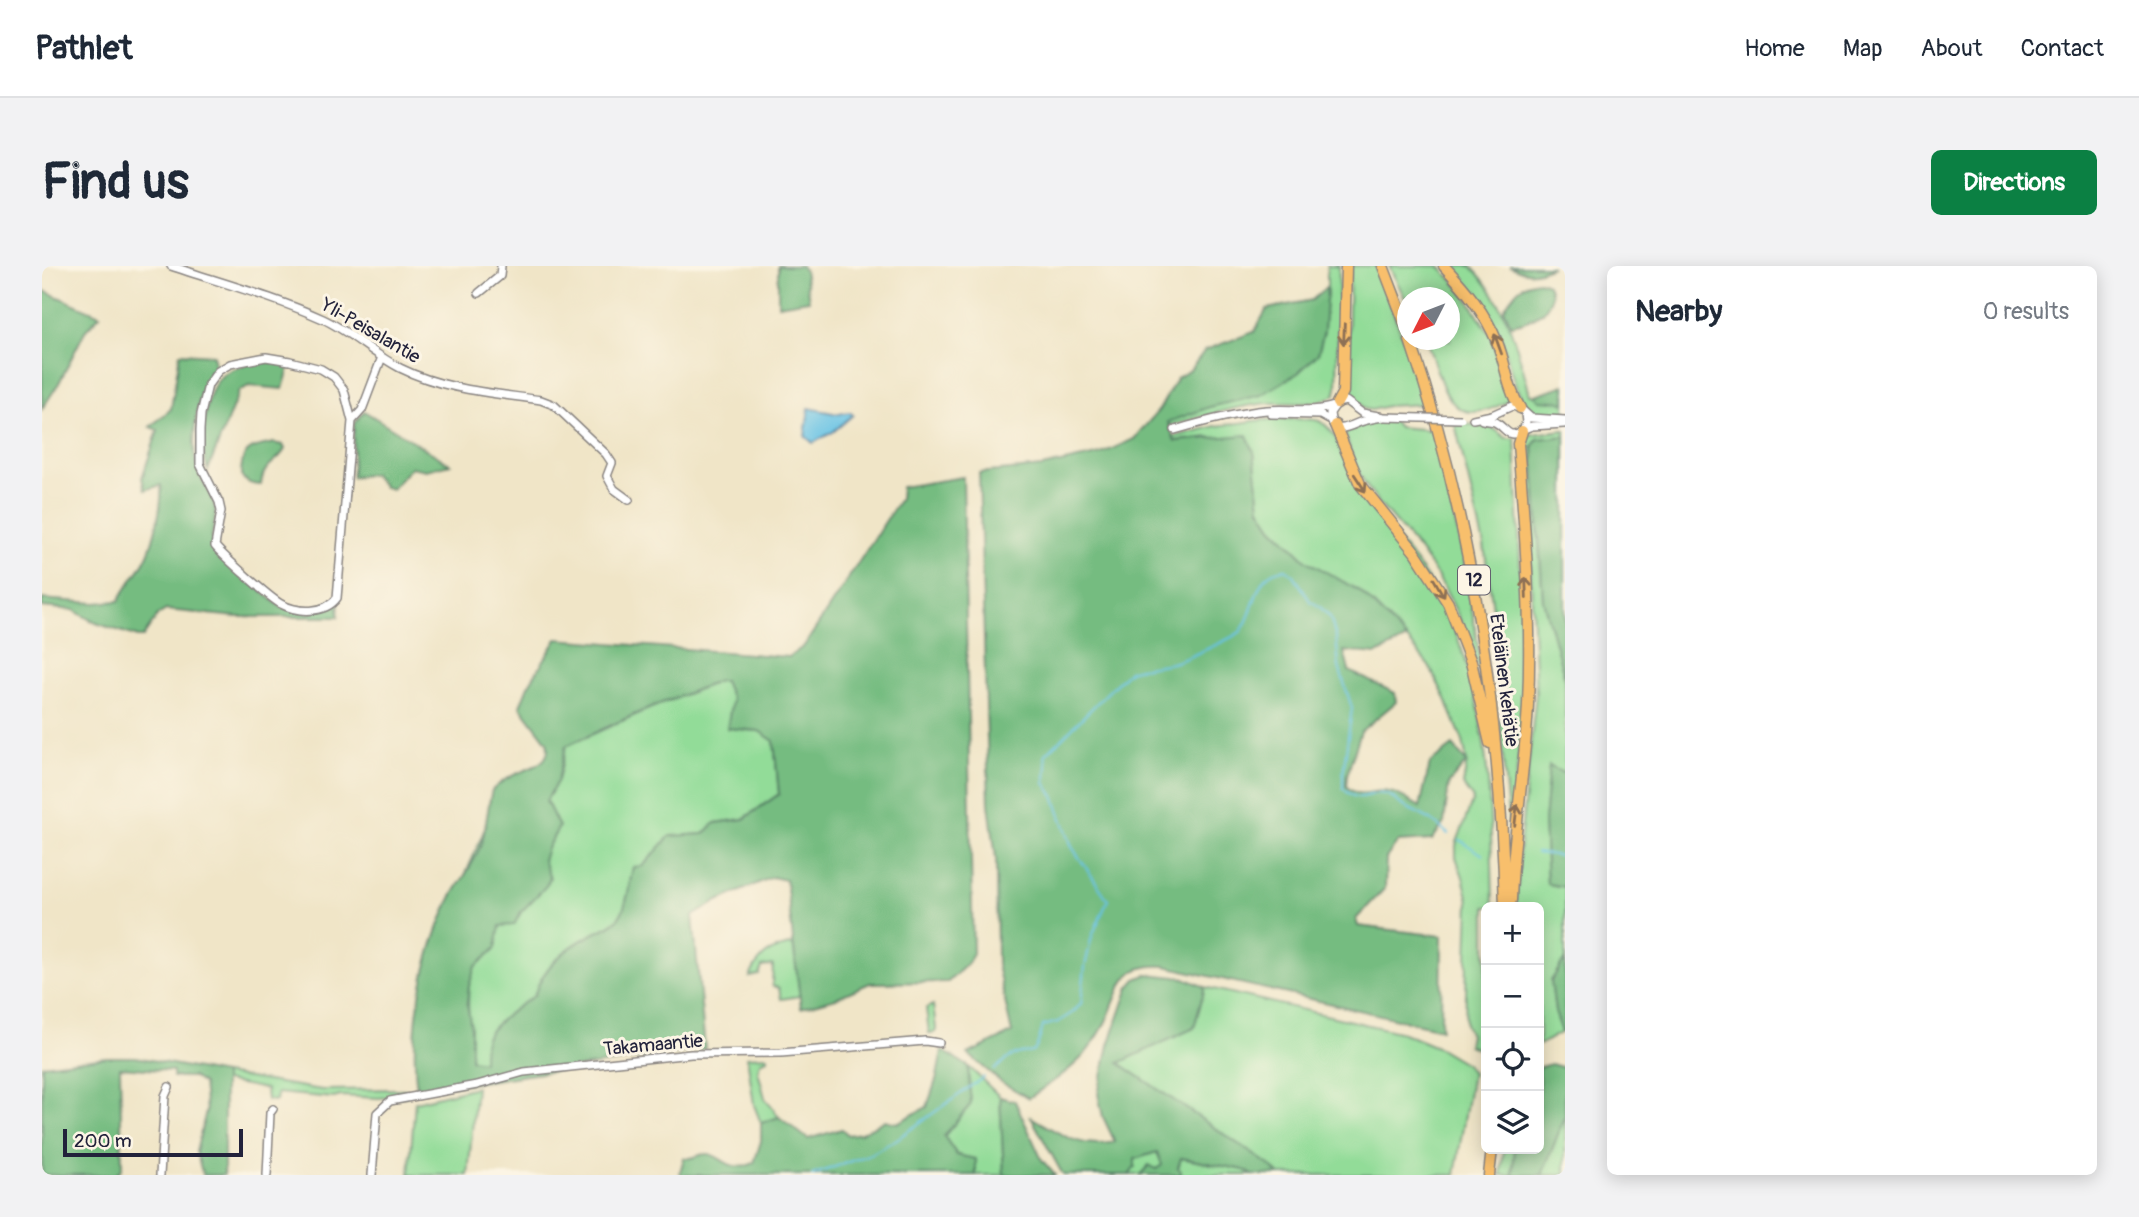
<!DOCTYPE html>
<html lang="en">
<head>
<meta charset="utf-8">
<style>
  body { margin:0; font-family:Pangolin,sans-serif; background:#f2f2f3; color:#1f2937 }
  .controls { position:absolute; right:21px; bottom:21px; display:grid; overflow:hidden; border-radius:10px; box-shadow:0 4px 18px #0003 }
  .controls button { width:63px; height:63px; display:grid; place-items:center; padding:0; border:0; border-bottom:2px solid #e0e1e3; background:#fff; color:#1f2937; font:35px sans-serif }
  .compass { position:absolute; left:1355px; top:21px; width:63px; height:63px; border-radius:50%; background:#fff; box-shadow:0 4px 18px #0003; rotate:228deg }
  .scale { position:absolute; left:21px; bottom:18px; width:180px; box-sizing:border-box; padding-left:7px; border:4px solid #22223b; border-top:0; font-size:19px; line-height:24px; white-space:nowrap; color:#22223b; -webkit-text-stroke:5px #fcf5e5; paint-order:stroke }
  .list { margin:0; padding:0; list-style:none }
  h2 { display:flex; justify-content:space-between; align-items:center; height:91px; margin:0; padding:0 28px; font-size:30px }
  h2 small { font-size:23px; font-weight:400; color:#747a83 }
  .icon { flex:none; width:38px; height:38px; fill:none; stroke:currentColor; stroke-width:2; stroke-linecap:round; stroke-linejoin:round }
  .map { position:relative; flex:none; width:1523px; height:909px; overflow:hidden; border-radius:10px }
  header { display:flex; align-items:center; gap:42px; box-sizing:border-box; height:98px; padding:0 35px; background:#fff; border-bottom:2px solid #e0e1e3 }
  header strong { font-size:33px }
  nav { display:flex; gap:38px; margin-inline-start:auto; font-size:24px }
  .intro { display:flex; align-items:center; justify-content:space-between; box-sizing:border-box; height:168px; padding:0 42px }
  h1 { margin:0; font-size:49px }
  .button { padding:18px 32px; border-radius:10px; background:#0b8043; color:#fff; font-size:24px; font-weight:700 }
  main { display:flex; gap:42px; padding:0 42px }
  aside { flex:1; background:#fff; border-radius:10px; box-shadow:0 4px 18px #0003 }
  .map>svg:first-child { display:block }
  .green { fill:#92dc98; stroke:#5a7f6a; stroke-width:2 }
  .forest { fill:#75bc80; stroke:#4c6f5e; stroke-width:2; fill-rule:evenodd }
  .water { fill:#67c3e5; stroke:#447290; stroke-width:2 }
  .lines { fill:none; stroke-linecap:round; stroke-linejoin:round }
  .stream { stroke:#67c3e5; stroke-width:2 }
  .minor-casing { stroke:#898481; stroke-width:10 }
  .highway-casing { stroke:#898481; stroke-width:13 }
  .minor { stroke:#fff; stroke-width:7 }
  .highway { stroke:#f8bf6c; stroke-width:10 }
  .minor-bridge-casing { stroke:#898481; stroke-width:10; stroke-linecap:butt }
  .minor-bridge { stroke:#fff; stroke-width:7 }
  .oneway { stroke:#8d7054 }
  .labels { text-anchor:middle; stroke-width:6; stroke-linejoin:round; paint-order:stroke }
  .shield { fill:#fcf5e5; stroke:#63616e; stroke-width:2 }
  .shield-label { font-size:18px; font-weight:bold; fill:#22223b }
  .street-label { font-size:19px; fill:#22223b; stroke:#fcf5e5 }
</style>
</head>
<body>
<header>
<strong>Pathlet</strong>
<nav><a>Home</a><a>Map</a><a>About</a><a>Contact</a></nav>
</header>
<div class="intro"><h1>Find us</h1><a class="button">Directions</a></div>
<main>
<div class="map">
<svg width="1523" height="909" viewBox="0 0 1523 909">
  <rect width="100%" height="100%" fill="#fcf5e5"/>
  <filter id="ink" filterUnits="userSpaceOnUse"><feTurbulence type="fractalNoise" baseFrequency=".0143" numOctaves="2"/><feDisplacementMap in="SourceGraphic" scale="14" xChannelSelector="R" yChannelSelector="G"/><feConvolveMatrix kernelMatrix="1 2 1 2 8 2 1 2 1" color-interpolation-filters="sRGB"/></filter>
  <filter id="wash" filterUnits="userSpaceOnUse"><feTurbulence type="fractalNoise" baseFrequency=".00686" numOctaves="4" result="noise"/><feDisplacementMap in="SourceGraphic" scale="28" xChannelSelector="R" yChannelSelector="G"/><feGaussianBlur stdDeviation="1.57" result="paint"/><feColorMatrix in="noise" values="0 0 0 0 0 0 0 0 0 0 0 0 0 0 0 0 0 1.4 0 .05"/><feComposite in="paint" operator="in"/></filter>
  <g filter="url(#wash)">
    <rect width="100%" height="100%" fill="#f0e5c7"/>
    <path class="green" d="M1285,0h12l-2,123 -2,6c-24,14 -49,5 -75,9 -31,4 -61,13 -91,22l-1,-4 130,-49 20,-20 6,-22v-25l3,-10z
      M1308,0h26l29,77 20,61 -38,2 -15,4 -7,-1 -11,-11 -7,-1z
      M1347,0h50l26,28 26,42 19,64c-63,35 -65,-12 -84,-60h24v-42h-42l-1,4z
      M1408,0h21c37,38 45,78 59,128l35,8v11h-31c-23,-23 -22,-46 -33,-75 -11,-28 -31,-50 -51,-72z
      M1219,154c11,0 49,-3 58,1 22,10 28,53 42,72 26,37 58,68 80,107 7,10 10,23 15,34 35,87 35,181 37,273h-7v146l-18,-8 2,-10 -5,-11 4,-123 -6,-24 -7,-20v-12l17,-46 -10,-14 4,-23 -4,-21 -19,-46 -15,-29 -22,-27 -46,-47 -54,-31 -35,-34 -12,-19 -6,-56 -45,-15 -35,4 -1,-4 43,-11z
      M1350,154l6,7 35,3 31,130 20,125 -2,-1c-11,-42 -29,-86 -54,-122 -21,-30 -52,-56 -69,-89 -7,-13 -10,-27 -14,-40l23,-10z
      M1413,158l34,1 17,13h9l10,250 -14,141 -2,-1 -9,-108 8,-5 -24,-170z
      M1523,164v8l-27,1 -6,8 11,153 22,79v95l-16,-7 -5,55 3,62 18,3v72l-14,22 4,31 7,20 -23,13v-138h-23l4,-64 16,-149 -11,-252 3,-7z
      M755,390l-53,74 15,1 15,10 5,53 -36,25 -28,4 -11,11c-29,0 -43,11 -61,32l-10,2c-4,16 -5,39 -16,52 -5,6 -17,10 -24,14 -27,14 -50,32 -59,62 -13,8 -45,30 -49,44 -2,6 -1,15 -2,22l-12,-2c0,-24 -5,-50 -2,-74l-39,-31c20,-50 46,-98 63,-149l55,40 11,-19 -13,-26 12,-21 8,-34 83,-37 70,-28 5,-1 5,12 59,-35z
      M751,678l7,52 -19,3 -2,-11 -7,-2 1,-21 -11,2 -3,8 -9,2c10,-23 19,-27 43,-33z
      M1163,721l198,46 36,15 27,16 6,9 -17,102h-176l-7,-8 -154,-105 76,-34z
      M891,739l3,24 -1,3 -6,1 -3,-25z
      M725,790v3l-7,3 -2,9 7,27 14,19 -18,6 -7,-18 -7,-48z
      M926,800l32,31 4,78h-28v-15l-19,-5 -13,-19 27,-32z
      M182,808l98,16 83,-1 2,7 -29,2 -37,-2 -7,2 -57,-5 -1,8 -9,-1 -1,-11 -42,-8z
      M434,821l-8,88h-59l6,-73z
      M1523,850v59h-23z
      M1462,883h11l-3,26h-11z
      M1115,886l6,13 -7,4 -7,-4 -9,10h-11l6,-8v-8z
      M1139,892l64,12 8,5h-71l-4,-7z"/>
    <path class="forest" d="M736,0h23l3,4 5,30 -31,5z
      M1468,0h42c-17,8 -25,9 -42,0z
      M1498,15l8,3c12,24 -17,38 -37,41l-7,-16c9,-15 17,-27 36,-28z
      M1285,21l-3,44 -6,23 -20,19 -37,22 -51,12 -42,15 7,19 72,-6 7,17 6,56 12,19 35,34 54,31 46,47 -30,15 -33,-3 5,20 46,22 1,9 -35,29 -14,44 -1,11c14,15 26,2 43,6 10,1 22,10 31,15l10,-44 23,-17 14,16 -18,21 -5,40 -12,17 -34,2 -12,16 -1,30 -29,31 2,7 84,10 -1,93 -276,-63c-42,-3 -43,19 -57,51 -5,12 -15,27 -23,37 -15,17 -37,31 -56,44l-28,-16 -33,-28 44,-21 -15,-68 -1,-107 -7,-54 -10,-331 63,-6 59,-13 33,-15 25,-29 18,-32 13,-8 15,-20 49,-18 13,-23 45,-9z
      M0,24l58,25 -15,16 -26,52 -17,26z
      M138,87l33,2 2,10c-18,25 -27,79 -16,109 5,11 14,21 16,34 3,14 -7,27 -2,42l68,57 28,6 30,-12 -1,16h-101l-71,-7 -8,5 -15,22h-5l-42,-14 -23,-13 -31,-3v-8l53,4 24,-2c8,-17 22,-30 29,-47 7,-16 15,-53 13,-69l-16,5 -3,-12 16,-48 -8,-3 21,-18z
      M212,96h24l12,3 -7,24 -34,-3 -10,5 -31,79c-9,-22 -5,-72 11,-91 8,-10 24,-13 35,-17z
      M1523,119v17l-26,-2 -4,-5z
      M322,145l86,53 -24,6 -15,-3 -19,22 -8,-2 -11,-13 -21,3 2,-53z
      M1523,170v243l-22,-79 -10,-155 5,-6z
      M231,177l10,2 2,4c-8,15 -22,14 -24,36 -9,0 -14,-2 -20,-9 0,-28 9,-28 32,-33z
      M921,211l10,477 -6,10 -19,18 -78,1 -34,15 -35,10 -15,-128 -14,-3 -54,24 -25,15 12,133 -288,42c-8,-64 6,-135 34,-193 9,-17 22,-32 29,-51 7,-19 7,-38 12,-57 7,-6 16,-13 24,-16 14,-7 37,-10 31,-32l-27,-36 8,-20 29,-47 232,18 15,-11 96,-147 1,-12zM677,415h5l8,19 -5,28 32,3 15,10 5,53 -35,25 -29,4 -11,11 -34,2 -27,30 -10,1c-4,17 -5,40 -16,53 -5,6 -17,10 -24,14 -27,14 -50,32 -59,62 -13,8 -44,29 -49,44 -2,6 -2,15 -2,22l-12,-2v-33l-4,-24 2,-17 6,-19 21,-19 4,-22 14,-1 7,-13 25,-26 4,-8 -7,-18 5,-14 11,-19 -13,-26 12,-21 8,-34 83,-38z
      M1507,500l16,8v113l-18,-3 -3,-62z
      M1523,693v72l-3,1 -7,-20 -4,-31z
      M1106,708l37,4 20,9 -11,41 -75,35 153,104 7,8h-26l-9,-5 -63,-12 -3,10 4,7h-42l9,-10 7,4 6,-4 -5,-13 -22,7v8l-6,8h-66l-32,-58c30,17 49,33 84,25l-12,-25 -5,-23 11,-49 20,-58 7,-8z
      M900,784l26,16 3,38 -27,32 13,19 19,4v16h-294l-2,-3 4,-14c9,2 14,-4 22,-4 15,-1 22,21 48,9l7,-22v-18l18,-6 29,22 34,-10 6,6 13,-2 24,-13 12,3 30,-16 10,-30z
      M65,791h29l88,17v101h-21l-7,-23 10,-41 -3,-27 -10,-7h-20v-6l-53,-4 2,101 -6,7h-74v-110z
      M1509,798l14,4v48l-23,59h-29l2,-26h24v-82z
      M958,831l15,4 27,59 13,15h-51z"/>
    <path class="water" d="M767,142l29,6 12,-2 3,3 -20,17 -20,11 -8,-7z"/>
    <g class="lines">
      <path class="stream" d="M1418,574l23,15
        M1494,587l29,3
        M952,804c5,-4 10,-9 15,-12 24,-15 23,11 34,-32l15,-4 14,-9 9,-9 4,-38 7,-30 16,-36 -36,-53 -18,-51 -9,-13 2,-15 -2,-13 84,-84c14,-5 28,-5 43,-8 9,-2 64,-26 69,-32 17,-21 11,-61 45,-62l8,6 16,26 9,5 11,11 6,20 3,30 13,41 -9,66v14c18,20 26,0 45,7 5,2 9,7 14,10 20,11 28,12 46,29
        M770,909l59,-21 26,-15 87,-62"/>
    </g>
  </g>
  <g filter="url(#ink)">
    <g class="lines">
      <g class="minor-casing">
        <path id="minor" d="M129,0c51,17 103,31 152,53 28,13 50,35 77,49 44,22 93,25 141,32l13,5 52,49 6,9 -5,13 7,13 15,11
          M437,27l21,-17 1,-10
          M1304,135l16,12 22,4c-8,1 -16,2 -24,5 -14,6 -28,14 -30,-9l7,-10z
          M1229,148l49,1 11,6
          M1431,153l19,-4 20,-9 8,2 11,10 34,2
          M1440,154c3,1 11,1 13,2 13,7 12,18 28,8l3,-8 -1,-8
          M310,155l-8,-31 -10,-13 -13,-8 -31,-8 -24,-4 -36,7 -12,7 -10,14 -7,29 -1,16v34l19,38 2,9 -6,35c9,11 54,51 66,58 17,9 44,10 56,-6l15,-177 10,-11 20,-53
          M1482,163l8,-3 32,-2
          M1133,164c30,-9 61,-17 92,-20 22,-2 46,3 67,-4
          M118,909l5,-79 4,-9
          M225,909l3,-62 3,-4
          M330,909l5,-62 13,-12 87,-16 47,-13 167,-18 90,-1 144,-12 14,2"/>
      </g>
      <g class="highway-casing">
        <path id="highway" d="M1341,0l25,65
          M1402,0c21,23 41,46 53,76 9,22 10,46 23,66
          M1368,74c63,183 90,374 95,567
          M1295,137l6,-11 3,-126
          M1293,159l25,59 55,68 33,51 23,59 19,81
          M1469,634c2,-66 14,-130 17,-196 4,-86 -3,-175 -10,-260l4,-13
          M1447,909l3,-26"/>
      </g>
      <use href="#minor" class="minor"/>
      <use href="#highway" class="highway"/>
      <g class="minor-bridge-casing">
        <path id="minor-bridge" d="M1342,151l77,2"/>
      </g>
      <use href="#minor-bridge" class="minor-bridge"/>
    </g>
    <defs><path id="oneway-shaft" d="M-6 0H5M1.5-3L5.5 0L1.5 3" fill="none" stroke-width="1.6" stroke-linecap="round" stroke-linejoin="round" transform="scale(1.75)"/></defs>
    <g class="oneway">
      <use href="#oneway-shaft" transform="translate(1302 68) rotate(92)"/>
      <use href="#oneway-shaft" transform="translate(1456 78) rotate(-110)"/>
      <use href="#oneway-shaft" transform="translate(1318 217) rotate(57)"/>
      <use href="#oneway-shaft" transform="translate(1397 322) rotate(60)"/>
      <use href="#oneway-shaft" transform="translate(1484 322) rotate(-92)"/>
      <use href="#oneway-shaft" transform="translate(1474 549) rotate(-83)"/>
    </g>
  </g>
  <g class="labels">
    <rect class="shield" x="1416" y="299.5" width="32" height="29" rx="5"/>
    <g class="shield-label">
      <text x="1432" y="320">12</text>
    </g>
    <g class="street-label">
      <text transform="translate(329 64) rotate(30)" y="7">Yli-Peisalantie</text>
      <text transform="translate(1463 414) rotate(83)" y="7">Eteläinen kehätie</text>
      <text transform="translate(611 778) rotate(-5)" y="7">Takamaantie</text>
    </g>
  </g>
</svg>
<div class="controls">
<button>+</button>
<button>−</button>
<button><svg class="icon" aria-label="locate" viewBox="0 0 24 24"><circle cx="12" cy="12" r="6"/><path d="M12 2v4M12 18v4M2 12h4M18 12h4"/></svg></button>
<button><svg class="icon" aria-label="layers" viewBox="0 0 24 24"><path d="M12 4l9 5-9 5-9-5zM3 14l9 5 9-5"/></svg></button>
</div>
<svg class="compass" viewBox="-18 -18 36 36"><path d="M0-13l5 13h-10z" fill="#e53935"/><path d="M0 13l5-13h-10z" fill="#747a83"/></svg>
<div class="scale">200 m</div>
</div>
<aside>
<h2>Nearby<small>0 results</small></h2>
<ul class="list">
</ul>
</aside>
</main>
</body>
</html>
